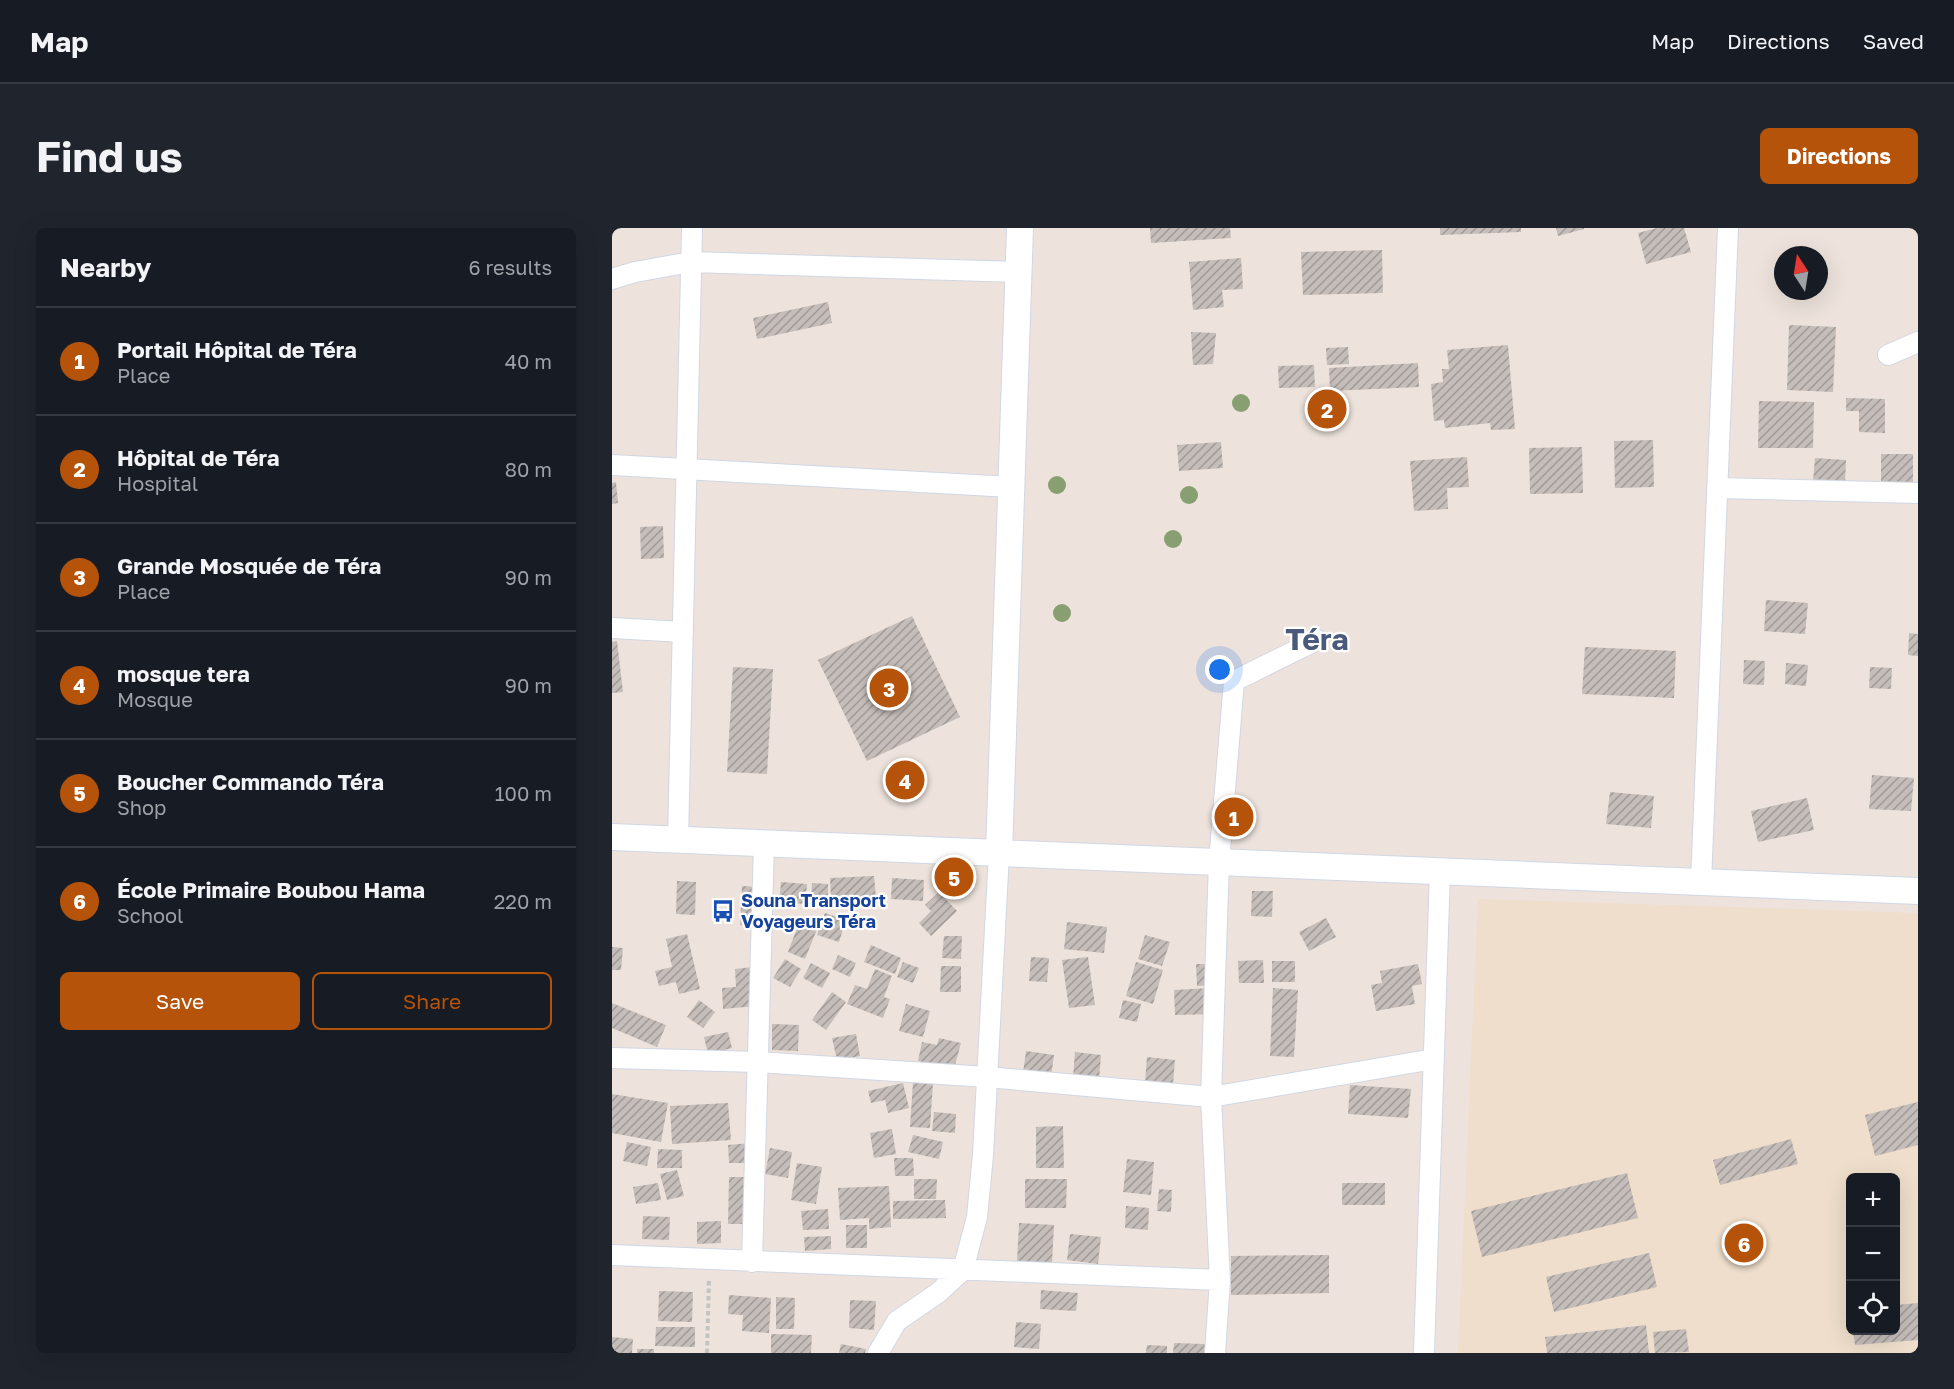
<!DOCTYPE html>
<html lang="en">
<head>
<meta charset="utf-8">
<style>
  body { margin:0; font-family:"Golos Text",sans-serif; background:#20242c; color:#f1f3f6 }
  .controls { position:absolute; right:18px; bottom:18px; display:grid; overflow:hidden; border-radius:9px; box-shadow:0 6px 24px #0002 }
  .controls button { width:54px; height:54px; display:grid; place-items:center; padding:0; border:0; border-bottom:2px solid #363941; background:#171b24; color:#f1f3f6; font:30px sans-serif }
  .compass { position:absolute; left:1162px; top:18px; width:54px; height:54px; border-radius:50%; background:#171b24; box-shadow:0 6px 24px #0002; rotate:348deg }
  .you { position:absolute; left:608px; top:442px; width:21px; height:21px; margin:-15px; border:4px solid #fff; border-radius:50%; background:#1a73e8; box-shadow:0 0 0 9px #1a73e833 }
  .badge { display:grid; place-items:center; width:39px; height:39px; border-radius:50%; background:#b45309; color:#fff; font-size:20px; font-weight:700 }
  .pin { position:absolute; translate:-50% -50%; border:3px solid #fff; box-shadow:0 2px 6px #0006 }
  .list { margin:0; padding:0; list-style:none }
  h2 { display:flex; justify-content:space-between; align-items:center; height:78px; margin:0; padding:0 24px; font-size:26px }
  h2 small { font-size:20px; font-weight:400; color:#9ea1a6 }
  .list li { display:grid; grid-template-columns:39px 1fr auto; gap:18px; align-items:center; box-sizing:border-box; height:108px; padding:0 24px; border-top:2px solid #363941 }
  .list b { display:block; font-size:22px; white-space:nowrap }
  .list p { margin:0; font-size:20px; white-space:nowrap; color:#9ea1a6 }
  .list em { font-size:20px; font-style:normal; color:#9ea1a6 }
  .actions { display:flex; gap:12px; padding:18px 24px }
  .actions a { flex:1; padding:14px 0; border:2px solid #b45309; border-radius:9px; text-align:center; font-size:21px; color:#b45309 }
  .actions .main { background:#b45309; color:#fff }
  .icon { flex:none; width:33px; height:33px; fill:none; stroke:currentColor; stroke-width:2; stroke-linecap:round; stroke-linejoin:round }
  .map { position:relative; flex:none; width:1306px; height:1125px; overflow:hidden; border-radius:9px }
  header { display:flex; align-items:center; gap:36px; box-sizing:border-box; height:84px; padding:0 30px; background:#171b24; border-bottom:2px solid #363941 }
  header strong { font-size:28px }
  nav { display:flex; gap:33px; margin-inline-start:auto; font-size:21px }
  .intro { display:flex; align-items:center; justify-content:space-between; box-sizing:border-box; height:144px; padding:0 36px }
  h1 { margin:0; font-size:42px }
  .button { padding:15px 27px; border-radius:9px; background:#b45309; color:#fff; font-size:21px; font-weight:700 }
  main { display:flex; gap:36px; padding:0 36px }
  aside { flex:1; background:#171b24; border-radius:9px; box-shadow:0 6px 24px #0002 }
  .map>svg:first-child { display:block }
  .education { fill:#eedecb; fill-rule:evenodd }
  .building { fill:url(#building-hatch) }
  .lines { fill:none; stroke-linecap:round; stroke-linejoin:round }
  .minor-casing { stroke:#d1d7e3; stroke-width:22 }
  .tertiary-casing { stroke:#d1d7e3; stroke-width:28 }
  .path { stroke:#c3c3c3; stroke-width:4; stroke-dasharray:4.5 3; stroke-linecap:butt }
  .minor { stroke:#fff; stroke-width:20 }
  .tertiary { stroke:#fff; stroke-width:26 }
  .tree { fill:#889f71 }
  .labels { text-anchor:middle; stroke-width:4.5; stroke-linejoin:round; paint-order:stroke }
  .transit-label { font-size:18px; font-weight:bold; fill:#164399; stroke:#fff; text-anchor:start }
  .town-label { font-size:30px; font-weight:bold; fill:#4a5a7c; stroke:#fff }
</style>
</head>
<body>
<header>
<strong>Map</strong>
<nav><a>Map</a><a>Directions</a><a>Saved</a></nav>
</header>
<div class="intro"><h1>Find us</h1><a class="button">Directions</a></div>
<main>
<aside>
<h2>Nearby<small>6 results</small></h2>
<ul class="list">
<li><span class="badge">1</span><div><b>Portail Hôpital de Téra</b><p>Place</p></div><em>40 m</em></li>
<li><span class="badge">2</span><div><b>Hôpital de Téra</b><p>Hospital</p></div><em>80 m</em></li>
<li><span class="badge">3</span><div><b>Grande Mosquée de Téra</b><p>Place</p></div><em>90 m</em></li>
<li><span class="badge">4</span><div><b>mosque tera</b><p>Mosque</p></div><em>90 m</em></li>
<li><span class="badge">5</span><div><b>Boucher Commando Téra</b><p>Shop</p></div><em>100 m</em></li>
<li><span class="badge">6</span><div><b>École Primaire Boubou Hama</b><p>School</p></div><em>220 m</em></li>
</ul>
<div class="actions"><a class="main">Save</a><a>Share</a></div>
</aside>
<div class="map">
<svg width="1306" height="1125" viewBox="0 0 1306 1125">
  <defs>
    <pattern id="building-hatch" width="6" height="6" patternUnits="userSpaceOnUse" patternTransform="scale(1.5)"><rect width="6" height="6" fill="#c5bdb9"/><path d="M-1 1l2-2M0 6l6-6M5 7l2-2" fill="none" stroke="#a09a97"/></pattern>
  </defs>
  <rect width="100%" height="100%" fill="#ede3dc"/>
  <path class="education" d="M866,671l440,14v440h-460zM1238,950h46v152h-46z"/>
  <path class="building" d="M538,0h80l1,10 -80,5z
    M828,0h81v4l-81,3z
    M944,0h28v1l-26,7z
    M1045,0h27l7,24 -45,12 -8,-31z
    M770,22l1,43 -80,2 -2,-43z
    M629,30l2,31 -21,1 2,17 -31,3 -4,-48z
    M216,74l4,21 -75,16 -4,-21z
    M1177,97l47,2 -3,65 -46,-2z
    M579,104l25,1 -3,31 -20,1z
    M896,117l7,84 -24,1 -1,-7 -45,5 -1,-8 -10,1 -3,-37 12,-2 -1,-13h7l-2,-19z
    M736,119l1,17 -22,1 -1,-17z
    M806,135l1,24 -89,4 -1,-23z
    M702,137l1,22 -36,1 -1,-22z
    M1234,170l39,1v34l-26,-1v-21h-13z
    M1147,173l55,1 -1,46h-55z
    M1041,212l1,47 -39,1 -1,-47z
    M609,214l2,26 -44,3 -2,-26z
    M970,219l1,46 -53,1 -1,-46z
    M1269,226h32v30h-32z
    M855,229l2,30 -22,1 1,21 -34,2 -4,-50z
    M1203,230l31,2 -1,23 -32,-2z
    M4,254l2,21 -6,1v-21z
    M51,298l1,32 -23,1 -1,-32z
    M1154,372l42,3 -3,31 -41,-3z
    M300,388l48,101 -93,44 -49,-101z
    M1297,405l9,1v22l-10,-1z
    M5,413l6,51 -11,1v-51z
    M973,419l91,4 -2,47 -92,-4z
    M1132,432l21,1 -1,24 -21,-1z
    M1174,435l22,2 -2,21 -21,-2z
    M121,439l40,2 -6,105 -40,-2z
    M1258,439l22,1 -1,21 -22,-1z
    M287,537l22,12 -11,17 -21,-10z
    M1260,547l42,3 -3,33 -42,-2z
    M998,564l44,4 -3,32 -45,-4z
    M1195,570l7,32 -56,12 -7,-31z
    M262,648l2,22 -45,2 -1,-22z
    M280,650l32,2 -1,21 -32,-2z
    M65,653l19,1 -1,33 -19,-1z
    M169,654l26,2 -2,20 -26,-2z
    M200,655l16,1v18l-17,-1z
    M130,658l16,1 -1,39 -17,-1z
    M640,663h21l-1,26 -21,-1z
    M327,664l18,19 -26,25 -12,-13 12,-12 -6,-6z
    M213,685l21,7 -7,22 -22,-7z
    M714,690l10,19 -27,14 -10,-19z
    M455,694l40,5 -3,26 -40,-4z
    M187,695l18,6 -12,30 -17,-7z
    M75,706l13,55 -21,5 -3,-12 -17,4 -4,-15 17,-4 -6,-28z
    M533,707l25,7 -8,24 -24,-7z
    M332,708h18l-1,23 -19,-1z
    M259,717l30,13 -6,16 -31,-12z
    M0,719l11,1 -2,22h-9z
    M226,727l18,8 -6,14 -18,-8z
    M419,729l18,1 -2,24 -18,-1z
    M476,729l7,48 -26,3 -7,-48z
    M173,731l16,10 -11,18 -17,-9z
    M651,732l1,23h-25l-1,-22z
    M660,733h23v21h-23z
    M291,734l16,6 -6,15 -16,-6z
    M524,734l27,8 -10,34 -27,-8z
    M199,735l19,10 -8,15 -19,-10z
    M584,736h16l1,21 -16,1z
    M806,736l4,20 -10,2 3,18 -39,7 -5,-26 11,-2 -2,-12z
    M329,738h20v26h-21z
    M141,739l3,39 -33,3 -1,-21 14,-1 -1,-18z
    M263,741l17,7 -8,21 6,2 -7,19 -36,-14 8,-19 12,4z
    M600,760v26l-37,1 -1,-25z
    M661,760l25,2 -4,67 -24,-1z
    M220,764l14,10 -20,28 -14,-10z
    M87,772l16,12 -12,16 -16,-11z
    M511,772l18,4 -4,18 -18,-4z
    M0,775l54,22 -9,22 -45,-19z
    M294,776l24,7 -7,26 -24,-6z
    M160,796l27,1 -1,26 -26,-1z
    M116,804l4,16 -24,6 -4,-17z
    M244,806l4,22 -23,4 -5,-22z
    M327,810l22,5 -7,26 -36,-8 4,-19 15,3z
    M414,823l28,4 -3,22 -28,-4z
    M463,824l26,3 -2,25 -26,-3z
    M535,829l28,3 -2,24 -28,-2z
    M301,854l20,1 -3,45 -20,-1z
    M291,855l6,25 -21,5 -3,-13 -14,3 -3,-12z
    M738,857l61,4 -3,29 -60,-4z
    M0,866l56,9 -7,39 -49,-9z
    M1306,874v43l-43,11 -10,-41z
    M116,875l3,37 -59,4 -2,-38z
    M322,884l22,2 -1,19 -23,-2z
    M451,898l1,42h-28v-41z
    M280,901l4,25 -22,4 -4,-25z
    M301,907l30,7 -4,17 -31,-7z
    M1179,911l7,25 -78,21 -7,-25z
    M15,914l24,5 -4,19 -24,-5z
    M139,915l1,20h-23l-1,-18z
    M158,920l22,4 -4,26 -23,-4z
    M46,921l24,1v18h-25z
    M282,930h19l1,18h-19z
    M515,931l27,3 -3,33 -28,-3z
    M185,935l25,4 -6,37 -25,-4z
    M65,942l7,26 -17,4 -7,-26z
    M1015,945l11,45 -156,39 -11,-46z
    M117,949h22l-2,47h-21z
    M302,951h23l-1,20h-22z
    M413,951h42l-1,29h-41z
    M46,955l3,17 -25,4 -3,-17z
    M730,955h43v22h-43z
    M277,958l2,41 -22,2v-11l-29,2 -2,-32z
    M547,961l13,1 -1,22 -14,-1z
    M333,972l1,18 -53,1v-18z
    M514,978l23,2 -1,22 -23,-2z
    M216,981l1,20 -26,1 -2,-19z
    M31,988l27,1 -1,23 -27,-1z
    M109,993v22l-24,1v-22z
    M407,995l35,2 -2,38 -35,-2z
    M234,997h21v23h-21z
    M458,1006l31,3 -3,27 -31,-4z
    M219,1008v13l-26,2 -1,-14z
    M1037,1025l8,34 -103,25 -8,-35z
    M717,1027v38l-98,2v-39z
    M429,1062l37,3 -2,18 -36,-2z
    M47,1063l34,1 -1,30 -34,-1z
    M117,1067l42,3 -2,35 -27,-2 1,-16 -15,-1z
    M164,1069l19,1 -1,31h-18z
    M238,1072l26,1 -2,29 -25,-2z
    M1306,1075v37l-63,5 -2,-15h43v-25z
    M404,1094l25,2 -2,25 -25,-2z
    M1034,1097l3,28h-102l-2,-16z
    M44,1099h39v20l-40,-1z
    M1074,1101l3,23 -34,1 -2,-21z
    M159,1106l41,1 -1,18h-40z
    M0,1109l21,2 -1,14h-20z
    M562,1115l31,1 -1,9h-31z
    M229,1116l25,5 -1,4h-26z
    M535,1117l20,1v7h-21z
    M25,1121h17v4h-17z"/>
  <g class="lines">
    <g class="minor-casing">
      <path id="minor" d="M0,51l23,-7 56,-10 327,10
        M1276,127l30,-13
        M0,237l399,22
        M1105,260l201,5
        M0,400l71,4
        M66,612l14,-612
        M1089,654l27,-654
        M0,830l146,4 229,15 224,20 223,-38
        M0,1027l608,25
        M140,1034l12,-418
        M266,1125l19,-32 41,-28 25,-23 14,-53 6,-62 16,-302
        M603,1125l5,-73 -9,-183 8,-235 15,-181 83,-41
        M812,1125l16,-482"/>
    </g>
    <g class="tertiary-casing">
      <path id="tertiary" d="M0,609l1306,54
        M387,625l21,-625"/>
    </g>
    <path class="path" d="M95,1125l2,-75"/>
    <use href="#minor" class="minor"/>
    <use href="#tertiary" class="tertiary"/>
  </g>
  <g class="tree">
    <circle cx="629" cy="175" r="9"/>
    <circle cx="445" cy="257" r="9"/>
    <circle cx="577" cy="267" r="9"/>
    <circle cx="561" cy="311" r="9"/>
    <circle cx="450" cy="385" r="9"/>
  </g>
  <defs>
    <g id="bus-bare" transform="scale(1.8)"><path d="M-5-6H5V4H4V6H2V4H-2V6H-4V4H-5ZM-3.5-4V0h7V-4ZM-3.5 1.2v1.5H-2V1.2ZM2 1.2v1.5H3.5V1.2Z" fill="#1a4fb4" stroke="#fff" stroke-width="2.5" paint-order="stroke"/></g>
  </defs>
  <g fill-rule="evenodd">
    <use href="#bus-bare" x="111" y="683"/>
  </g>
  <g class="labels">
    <g class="transit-label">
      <text x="129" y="679">Souna Transport<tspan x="129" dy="21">Voyageurs Téra</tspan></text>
    </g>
    <g class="town-label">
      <text x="705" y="422">Téra</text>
    </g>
  </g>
</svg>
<div class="controls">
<button>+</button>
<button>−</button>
<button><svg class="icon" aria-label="locate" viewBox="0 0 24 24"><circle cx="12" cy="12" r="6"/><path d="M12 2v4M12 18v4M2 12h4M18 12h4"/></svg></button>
</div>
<svg class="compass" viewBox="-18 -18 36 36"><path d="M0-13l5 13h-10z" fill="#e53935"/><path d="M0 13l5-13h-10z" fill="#9ea1a6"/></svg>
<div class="you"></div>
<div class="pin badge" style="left:622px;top:589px">1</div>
<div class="pin badge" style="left:715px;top:181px">2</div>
<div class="pin badge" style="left:277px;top:460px">3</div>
<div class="pin badge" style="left:293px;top:552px">4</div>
<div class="pin badge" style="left:342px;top:649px">5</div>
<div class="pin badge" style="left:1132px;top:1015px">6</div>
</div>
</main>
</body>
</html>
